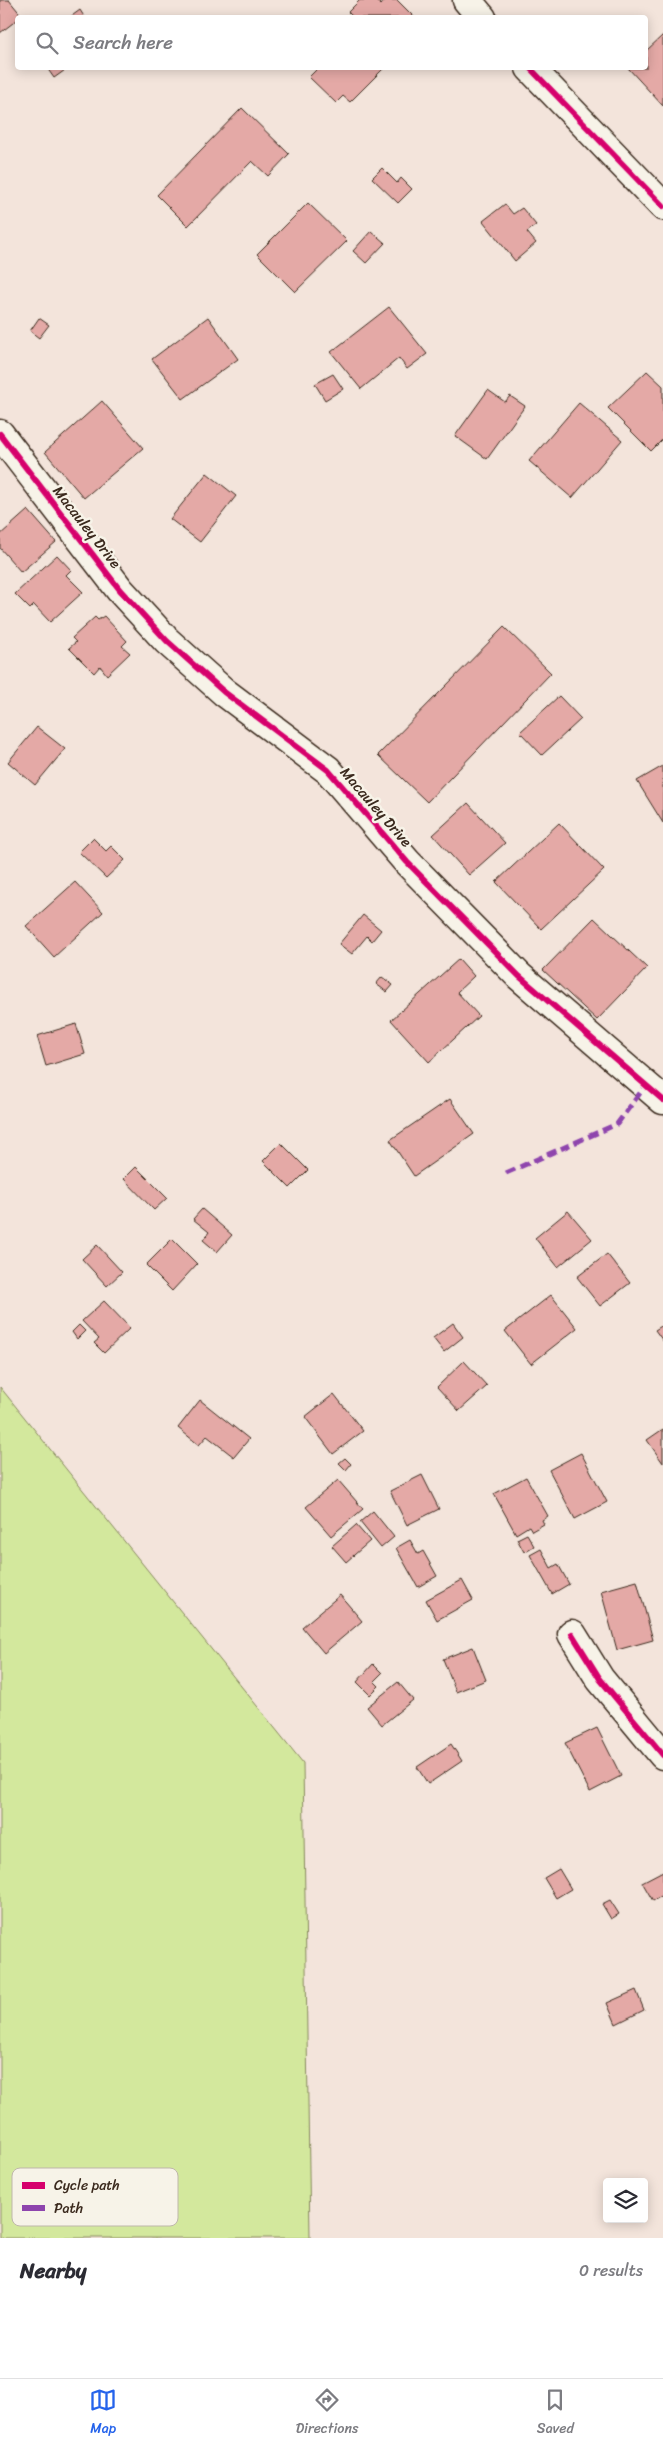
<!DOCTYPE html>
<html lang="en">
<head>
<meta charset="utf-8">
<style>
  body { margin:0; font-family:Sriracha,sans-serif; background:#f2f2f3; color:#2b2b33 }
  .controls { position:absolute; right:15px; bottom:15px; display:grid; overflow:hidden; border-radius:5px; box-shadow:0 2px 12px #0003 }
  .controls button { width:45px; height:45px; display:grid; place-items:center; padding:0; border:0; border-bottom:1px solid #e1e1e2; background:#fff; color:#2b2b33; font:25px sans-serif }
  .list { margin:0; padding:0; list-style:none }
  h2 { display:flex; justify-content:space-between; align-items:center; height:65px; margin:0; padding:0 20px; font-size:21px }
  h2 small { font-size:16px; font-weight:400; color:#7c7c81 }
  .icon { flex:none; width:28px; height:28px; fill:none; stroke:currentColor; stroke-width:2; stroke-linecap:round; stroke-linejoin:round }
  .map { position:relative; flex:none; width:663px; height:2238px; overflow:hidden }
  .search { position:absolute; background:#fff; box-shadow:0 2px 12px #0003; left:15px; right:15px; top:15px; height:55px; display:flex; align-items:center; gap:12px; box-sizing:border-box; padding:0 18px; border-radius:5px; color:#7c7c81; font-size:19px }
  .sheet { height:140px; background:#fff }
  nav { display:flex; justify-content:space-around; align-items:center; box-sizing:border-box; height:70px; border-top:1px solid #e1e1e2; background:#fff; font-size:14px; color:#7c7c81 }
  nav a { display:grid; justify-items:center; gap:2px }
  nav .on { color:#2563eb }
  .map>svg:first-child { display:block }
  .green { fill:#d3e89d; stroke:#87895e }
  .building { fill:#e4a9a6; stroke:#3b2a1e }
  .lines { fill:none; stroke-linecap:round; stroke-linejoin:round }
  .minor-casing { stroke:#3b2a1e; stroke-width:31 }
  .minor { stroke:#f7f3e8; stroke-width:28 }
  .quiet { stroke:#8e44ad; stroke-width:5; stroke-dasharray:10 5; stroke-linecap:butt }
  .cycleway-casing { stroke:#f7f3e8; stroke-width:9 }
  .cycleway { stroke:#d6006c; stroke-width:6 }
  .labels { text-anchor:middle; stroke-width:5; stroke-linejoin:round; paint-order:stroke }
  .street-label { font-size:15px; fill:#3b2a1e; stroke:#f7f3e8 }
  .key { fill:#f7f3e8; stroke:#bfb7ab; stroke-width:1 }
  .key-label { font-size:14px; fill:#3b2a1e }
</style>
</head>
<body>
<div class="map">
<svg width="663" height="2238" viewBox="0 0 663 2238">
  <rect width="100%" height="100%" fill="#f3e4db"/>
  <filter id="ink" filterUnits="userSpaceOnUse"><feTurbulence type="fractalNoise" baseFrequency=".02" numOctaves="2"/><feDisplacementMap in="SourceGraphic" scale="10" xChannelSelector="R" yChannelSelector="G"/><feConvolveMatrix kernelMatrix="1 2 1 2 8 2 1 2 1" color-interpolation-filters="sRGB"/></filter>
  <g filter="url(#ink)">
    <path class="green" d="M0,1387l303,376 7,475h-310z"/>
    <path class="building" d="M0,0h9l13,16 -22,17z
      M360,0h16l5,5 4,-5h12l18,18h-61l-6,-6z
      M80,10l5,8h-16z
      M663,35v71l-35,-38h18v-17z
      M47,68h21l-14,10z
      M314,68h70l-34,34 -7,-6 -7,7 -27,-26 7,-7z
      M242,108l47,46 -21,22 -16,-15 -64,65 -31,-31z
      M382,168l15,15 4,-5 11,11 -14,14 -26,-25z
      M308,203l39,38 -52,51 -38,-38z
      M505,204l8,10 9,-6 14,17 -9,7 9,11 -21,18 -32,-40z
      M371,231l14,12 -19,20 -13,-12z
      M389,307l38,47 -20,15 -8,-11 -38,31 -30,-37z
      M208,317l30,42 -55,40 -31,-40z
      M39,318l10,7 -10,13 -9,-7z
      M647,371l16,15v53l-12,12 -43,-43z
      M333,374l10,15 -18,11 -10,-16z
      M488,390l17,12 5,-6 15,10 -38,53 -32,-23z
      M102,401l41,47 -59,50 -39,-46z
      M579,403l43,37 -50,58 -43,-37z
      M207,473l29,23 -36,46 -30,-23z
      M28,510l28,32 -35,30 -21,-24v-13z
      M57,555l14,15 -5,5 17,17 -33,30 -16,-17 -4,4 -15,-15z
      M104,616l23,25 -5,5 8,7 -23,22 -7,-9 -6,7 -25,-25 7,-6 -4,-4 23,-21 3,3z
      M504,627l47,46 -124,129 -49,-47z
      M559,696l22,23 -39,36 -22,-23z
      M37,727l28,22 -30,36 -27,-23z
      M663,766v57l-26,-42z
      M468,803l37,40 -36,32 -36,-40z
      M559,823l45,47 -63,59 -45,-47z
      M93,838l13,13 5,-5 14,14 -19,18 -27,-26z
      M75,882l28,30 -49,45 -28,-31z
      M363,915l18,15 -9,11 -5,-5 -15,18 -13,-10z
      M594,918l53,50 -50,52 -54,-50z
      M459,959l15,17 -17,16 22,24 -50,46 -38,-42z
      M382,977l11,8 -6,7 -11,-8z
      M76,1024l9,30 -39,12 -9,-30z
      M450,1099l24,35 -60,42 -24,-36z
      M281,1143l27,27 -18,18 -27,-27z
      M136,1167l31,31 -13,12 -30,-31z
      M202,1209l30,26 -15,17 -14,-12 6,-8 -16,-13z
      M568,1211l24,28 -34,28 -23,-29z
      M172,1239l25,25 -25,27 -26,-26z
      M97,1245l25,27 -15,14 -25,-27z
      M607,1254l23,29 -30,23 -23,-29z
      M551,1295l26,33 -46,36 -26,-33z
      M104,1301l26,27 -26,25 -10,-10 5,-4 -17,-18z
      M453,1323l10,14 -19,15 -11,-14z
      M79,1325l6,6 -8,8 -5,-7z
      M663,1325v16l-8,-11z
      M464,1361l23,25 -28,25 -22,-24z
      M334,1394l29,37 -30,23 -28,-37z
      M200,1400l49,39 -15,18 -27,-21 -8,9 -21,-17z
      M663,1429v34l-16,-23z
      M581,1453l26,49 -32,17 -26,-49z
      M345,1458l6,6 -5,6 -7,-7z
      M422,1475l17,34 -32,16 -17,-34z
      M526,1477l22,39 -6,4 2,4 -12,7 -3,-5 -13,8 -22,-40z
      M338,1480l25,29 -32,27 -25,-29z
      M373,1511l21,26 -13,11 -21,-26z
      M356,1525l14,16 -24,21 -14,-16z
      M527,1534l7,12 -10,6 -7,-13z
      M410,1540l8,14 5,-3 14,25 -19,11 -22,-39z
      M541,1549l10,19 7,-4 11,20 -17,10 -22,-39z
      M462,1580l11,20 -36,20 -11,-20z
      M637,1581l16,59 -36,10 -16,-59z
      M340,1595l22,26 -38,32 -22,-26z
      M473,1647l13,33 -30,12 -13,-33z
      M373,1664l9,9 -8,8 5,5 -9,9 -13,-13z
      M398,1682l15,18 -31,25 -15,-18z
      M597,1728l24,48 -31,16 -25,-49z
      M451,1744l11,17 -34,23 -11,-17z
      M559,1869l12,20 -15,9 -12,-20z
      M663,1871v24l-10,6 -11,-19z
      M610,1900l9,14 -8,5 -9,-15z
      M636,1990l8,20 -28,14 -9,-21z"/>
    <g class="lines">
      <g class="minor-casing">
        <path id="minor" d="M467,0l15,18
          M530,68l133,138
          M0,434l120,156 47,51 57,51 104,78 79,92 112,114 144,124
          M572,1634l28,45 63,76"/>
      </g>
      <use href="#minor" class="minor"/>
      <path class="quiet" d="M506,1173l111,-49 29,-39"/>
      <g class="cycleway-casing">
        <path id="cycleway" d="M530,68l133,138
          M0,434l120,156 47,51 57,51 104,78 79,92 112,114 144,124
          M572,1634l28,45 63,76"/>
      </g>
      <use href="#cycleway" class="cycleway"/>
    </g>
  </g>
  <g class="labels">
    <g class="street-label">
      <text transform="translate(87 527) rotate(52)" y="5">Macauley Drive</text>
      <text transform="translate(376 807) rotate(49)" y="5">Macauley Drive</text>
    </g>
  </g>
  <rect x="12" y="2168" width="166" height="58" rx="8" class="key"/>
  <rect x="22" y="2182" width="23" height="7" fill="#d6006c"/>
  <rect x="22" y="2205" width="23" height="6" fill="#8e44ad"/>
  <g class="key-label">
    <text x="54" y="2190">Cycle path</text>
    <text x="54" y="2213">Path</text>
  </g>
</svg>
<div class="controls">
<button><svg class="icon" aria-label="layers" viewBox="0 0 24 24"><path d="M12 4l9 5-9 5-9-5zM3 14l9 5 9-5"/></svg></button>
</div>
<div class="search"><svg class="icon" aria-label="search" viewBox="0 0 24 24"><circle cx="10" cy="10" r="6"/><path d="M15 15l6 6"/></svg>Search here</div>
</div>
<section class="sheet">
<h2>Nearby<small>0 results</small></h2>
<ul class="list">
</ul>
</section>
<nav>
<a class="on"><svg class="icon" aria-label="map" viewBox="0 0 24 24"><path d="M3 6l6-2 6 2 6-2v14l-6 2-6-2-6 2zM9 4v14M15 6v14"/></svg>Map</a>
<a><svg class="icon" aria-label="directions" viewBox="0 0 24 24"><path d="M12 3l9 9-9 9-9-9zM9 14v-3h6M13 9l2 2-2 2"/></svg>Directions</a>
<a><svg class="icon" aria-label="saved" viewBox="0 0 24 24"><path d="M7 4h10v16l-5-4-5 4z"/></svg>Saved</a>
</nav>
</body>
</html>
